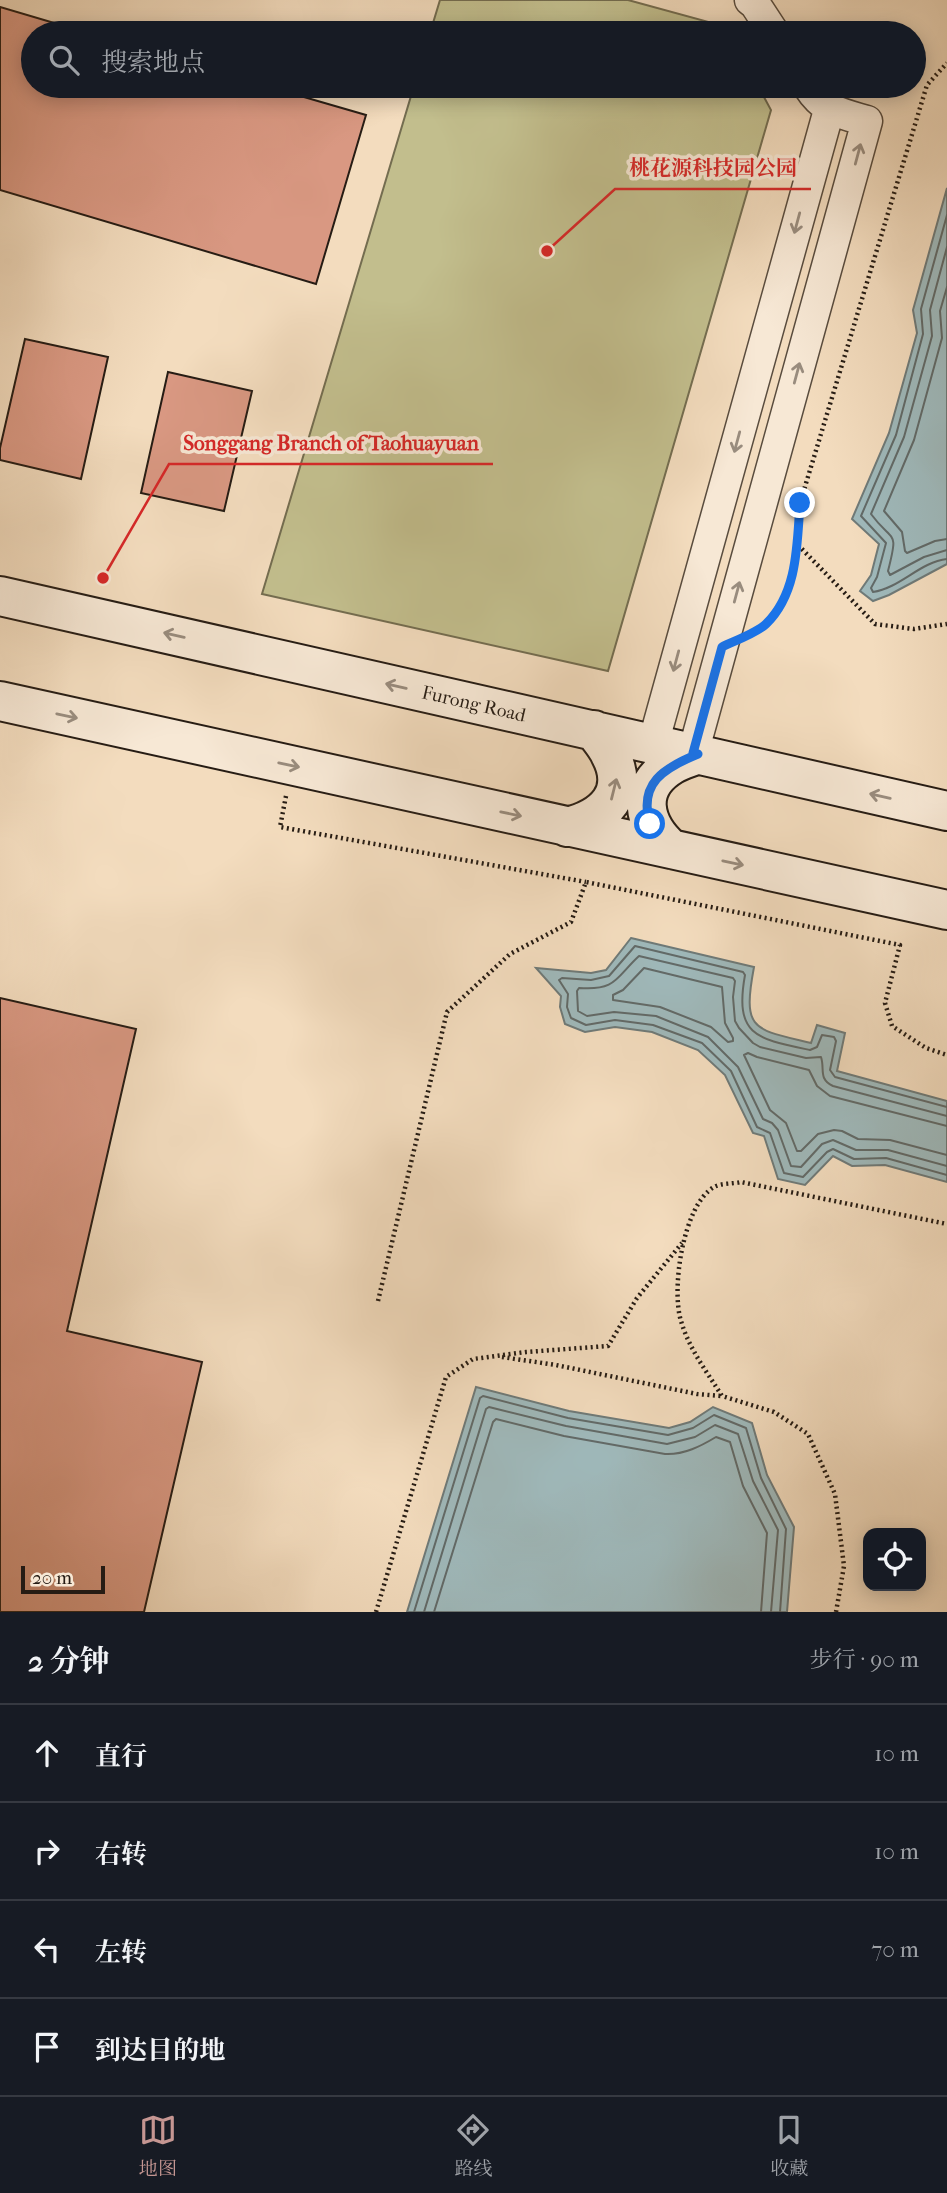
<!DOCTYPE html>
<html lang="zh">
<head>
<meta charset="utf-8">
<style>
  body { margin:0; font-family:"IM FELL French Canon","Noto Serif SC",serif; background:#20242c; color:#f1f3f6 }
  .controls { position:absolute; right:21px; bottom:21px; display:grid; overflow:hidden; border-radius:14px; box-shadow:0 4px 18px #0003 }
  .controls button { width:63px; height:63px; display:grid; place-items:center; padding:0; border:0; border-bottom:2px solid #363941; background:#171b24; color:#f1f3f6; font:35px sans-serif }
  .scale { position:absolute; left:21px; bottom:18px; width:84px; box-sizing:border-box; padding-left:7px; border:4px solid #261c14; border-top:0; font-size:19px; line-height:24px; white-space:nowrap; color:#261c14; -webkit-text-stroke:5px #f7e8d5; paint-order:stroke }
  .stop { position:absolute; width:21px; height:21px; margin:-16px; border:5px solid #1a73e8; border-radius:50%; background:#fff }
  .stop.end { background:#1a73e8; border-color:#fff; box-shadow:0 2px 7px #0008 }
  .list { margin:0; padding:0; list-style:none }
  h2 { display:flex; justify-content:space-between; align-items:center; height:91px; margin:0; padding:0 28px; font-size:30px }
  h2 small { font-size:23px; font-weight:400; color:#9ea1a6 }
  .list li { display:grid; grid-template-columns:46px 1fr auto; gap:21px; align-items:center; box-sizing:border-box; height:98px; padding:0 28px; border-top:2px solid #363941 }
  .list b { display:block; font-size:26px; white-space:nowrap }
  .list em { font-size:23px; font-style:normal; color:#9ea1a6 }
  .icon { flex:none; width:38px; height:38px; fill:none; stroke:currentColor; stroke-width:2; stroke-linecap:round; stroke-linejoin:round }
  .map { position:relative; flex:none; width:947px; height:1612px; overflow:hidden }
  .search { position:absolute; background:#171b24; box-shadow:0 4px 18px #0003; left:21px; right:21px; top:21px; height:77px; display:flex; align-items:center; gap:18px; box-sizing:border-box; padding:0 24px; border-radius:38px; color:#9ea1a6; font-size:26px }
  .sheet { height:483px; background:#171b24 }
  nav { display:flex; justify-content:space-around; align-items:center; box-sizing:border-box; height:98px; border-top:2px solid #363941; background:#171b24; font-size:19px; color:#9ea1a6 }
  nav a { display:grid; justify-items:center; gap:4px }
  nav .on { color:#c59692 }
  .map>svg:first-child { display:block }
  .green { fill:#c2be8d; stroke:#746d50; stroke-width:2 }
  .water { fill:#9fb9bb; stroke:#6f7a78; stroke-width:2 }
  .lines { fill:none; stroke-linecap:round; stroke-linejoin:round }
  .shore { stroke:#626a68; stroke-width:2 }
  .building { fill:#d99882; stroke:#261c14; stroke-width:2 }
  .street-casing { stroke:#594c3e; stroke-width:33 }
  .secondary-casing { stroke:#261c14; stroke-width:42 }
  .path { stroke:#261c14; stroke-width:4.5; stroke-dasharray:2 3.5; stroke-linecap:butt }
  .street { stroke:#f7e8d5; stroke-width:30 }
  .secondary { stroke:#f7e8d5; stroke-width:38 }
  .oneway { stroke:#998c7e }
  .route { stroke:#1a73e8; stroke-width:9 }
  .labels { text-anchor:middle; stroke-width:7; stroke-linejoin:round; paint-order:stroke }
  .street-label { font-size:19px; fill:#261c14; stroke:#f7e8d5 }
  .leader { fill:none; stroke:#d62828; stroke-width:2.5 }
  .callout-dot { fill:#d62828; stroke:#f7e8d5; stroke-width:2.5 }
  .callout-label { font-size:21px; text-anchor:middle; font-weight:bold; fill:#d62828; stroke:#f7e8d5; stroke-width:7; stroke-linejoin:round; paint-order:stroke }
</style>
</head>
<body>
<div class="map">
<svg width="947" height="1612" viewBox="0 0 947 1612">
  <rect width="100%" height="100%" fill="#f3dcbe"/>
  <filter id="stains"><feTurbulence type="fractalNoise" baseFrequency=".00286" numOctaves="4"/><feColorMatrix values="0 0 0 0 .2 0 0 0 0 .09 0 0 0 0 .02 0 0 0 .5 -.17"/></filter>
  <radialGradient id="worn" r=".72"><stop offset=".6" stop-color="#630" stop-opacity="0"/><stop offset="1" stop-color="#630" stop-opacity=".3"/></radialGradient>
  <path class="green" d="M440,0h188l99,27 3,6h-300z
    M414,86h344l13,24 -163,561 -346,-77z"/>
  <path class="water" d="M947,188v376l-58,31 -16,6 -13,-10 11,-16 8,-31 -27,-25 37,-86 28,-100 -4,-23z
    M631,938l123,29c-12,64 -1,62 57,76l6,-18 28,8 -8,38 110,30v81l-62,-17 -33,1 -19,-10 -28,29 -27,-6 -14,-43 -11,-3 -28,-58 -27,-25 -46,-18 -37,-5 -30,5 -20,-8 -5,-17 1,-11 -25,-28 55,5 15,-3z
    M476,1387l93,24 100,17 21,-6 23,-15 39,16 15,52 27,52 -7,85h-380z"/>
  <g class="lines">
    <path class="shore" d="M947,215l-26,94 2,25 -27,101 -35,81 25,27 -9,34 -6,11 2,4c27,-4 47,-30 74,-33
      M947,247l-17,63 2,26 -28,101 -33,77c22,30 28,14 17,57l2,4 34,-18 23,-7
      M947,287l-7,24 2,27 -28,102 -30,71 18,21 3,19 2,2 28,-12 12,-2
      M644,968l78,19 3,36 8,15v3l-5,1 -17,-15 -51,-20 -47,-7v-5l10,-5z
      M947,1107l-112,-30 -5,-7 6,-29 -2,-4 -12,-2 -5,12 -7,3c-53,-11 -76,-14 -65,-75l-2,-3 -108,-26 -26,30 -18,4 -29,-2 -3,2 9,14 -1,13 4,11 15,7 29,-5 38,5 49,18 29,28 26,56 13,6 14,40 19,4 24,-25 6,-3 21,10 32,-1 61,17
      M947,1116l-114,-30c-15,-7 -8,-17 -12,-29l-15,1 -46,-11 -7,-4 -14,-15 -4,-7 -2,-24 2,-16 -2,-3 -94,-22c-23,21 -22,35 -60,32l-2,3 1,20 9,5 27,-4 42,4 52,21 30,30 25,52 9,4 6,7 13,36 10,1 21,-23 11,-4 23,10h32l59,16
      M947,1126l-117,-30 -13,-10 -8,-16 -52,-13 -9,-4 -4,2 26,55 16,13 11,28h4l17,-17 16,-4 8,1 16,8 32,1 57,15
      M414,1612l66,-214 3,-2 85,22 100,17 25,-7 21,-13 32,13 15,50 25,51 -6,83
      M424,1612l62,-203 3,-2 77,19 101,18 28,-7 20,-12 23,9 15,47 25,49 -7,82
      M434,1612l59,-190 3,-3 68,17 101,18c19,1 36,-8 51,-17l14,5 13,44 24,47 -6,79"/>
  </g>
  <path class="building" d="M0,7l88,26h-55v53h233l100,29 -50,169 -316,-94z
    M25,339l83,18 -27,122 -81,-19v-12z
    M168,372l84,19 -28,120 -83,-18z
    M0,998l136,31 -69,302 135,31 -58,250h-144z"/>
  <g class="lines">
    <g class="street-casing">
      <path id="street" d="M750,0l5,4 19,29
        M653,744l176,-634
        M693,753l174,-632c-28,-8 -43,-10 -59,-35"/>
    </g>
    <g class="secondary-casing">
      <path id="secondary" d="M0,596l947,215
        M0,701l947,209
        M567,827c37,-9 64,-34 43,-73 -4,-9 -11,-16 -16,-24
        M671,849c-28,-25 -37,-61 1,-84 8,-5 17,-7 26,-11"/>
    </g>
    <path class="path" d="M798,545l77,79 39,5 33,-5
      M757,629l8,-4 16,-23 12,-26 7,-73 127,-418 20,-22
      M286,796l-6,31 306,55
      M378,1301l69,-289 63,-58 61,-32 15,-40 314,63 -15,58 7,23 34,22 21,7
      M502,1357l54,8 141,29 24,2
      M376,1612l70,-235 27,-18 53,-7 82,-6 29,-48 45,-55
      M836,1612l8,-46 -9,-72 -27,-60 -34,-22 -52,-16c-15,-24 -33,-47 -41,-75 -10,-32 2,-116 33,-134 7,-4 19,-3 27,-5l206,42"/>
    <use href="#street" class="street"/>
    <use href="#secondary" class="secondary"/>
  </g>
  <defs><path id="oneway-shaft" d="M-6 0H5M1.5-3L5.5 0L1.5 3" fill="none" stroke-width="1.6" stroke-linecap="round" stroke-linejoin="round" transform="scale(1.75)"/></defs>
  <g class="oneway">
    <use href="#oneway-shaft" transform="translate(858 154) rotate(-75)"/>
    <use href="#oneway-shaft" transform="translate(797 223) rotate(105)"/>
    <use href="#oneway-shaft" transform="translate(797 373) rotate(-75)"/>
    <use href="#oneway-shaft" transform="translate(737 442) rotate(105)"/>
    <use href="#oneway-shaft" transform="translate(737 592) rotate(-75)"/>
    <use href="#oneway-shaft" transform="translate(174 635) rotate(-167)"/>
    <use href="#oneway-shaft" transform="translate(676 661) rotate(105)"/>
    <use href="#oneway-shaft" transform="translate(396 686) rotate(-167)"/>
    <use href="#oneway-shaft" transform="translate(67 716) rotate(12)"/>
    <use href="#oneway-shaft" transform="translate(289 765) rotate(12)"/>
    <use href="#oneway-shaft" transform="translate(614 789) rotate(-76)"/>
    <use href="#oneway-shaft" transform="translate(880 796) rotate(-167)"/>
    <use href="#oneway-shaft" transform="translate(511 814) rotate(12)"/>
    <use href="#oneway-shaft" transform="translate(733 863) rotate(12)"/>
  </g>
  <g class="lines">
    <path class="route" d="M650,824c-12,-41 14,-56 48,-70l-5,-1 29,-106c12,-6 35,-14 44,-23 32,-31 31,-80 34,-121"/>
  </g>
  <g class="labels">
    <g class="street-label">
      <text transform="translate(474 703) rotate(13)" y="7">Furong Road</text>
    </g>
  </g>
  <path class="leader" d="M547 251L615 189H811M103 578L169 464H493"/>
  <g class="callout-dot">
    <circle cx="547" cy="251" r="7"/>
    <circle cx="103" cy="578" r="7"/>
  </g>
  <g class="callout-label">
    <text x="713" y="175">桃花源科技园公园</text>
    <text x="331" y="450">Songgang Branch of Taohuayuan</text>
  </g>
  <rect width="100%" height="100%" filter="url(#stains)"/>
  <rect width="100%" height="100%" fill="url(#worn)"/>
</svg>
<div class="controls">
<button><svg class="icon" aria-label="locate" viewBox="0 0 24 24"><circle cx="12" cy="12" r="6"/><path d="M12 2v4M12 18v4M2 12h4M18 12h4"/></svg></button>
</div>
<div class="scale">20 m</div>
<div class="stop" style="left:650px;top:824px"></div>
<div class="stop end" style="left:800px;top:503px"></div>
<div class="search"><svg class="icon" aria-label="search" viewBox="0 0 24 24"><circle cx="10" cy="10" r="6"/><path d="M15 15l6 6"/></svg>搜索地点</div>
</div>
<section class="sheet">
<h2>2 分钟<small>步行 · 90 m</small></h2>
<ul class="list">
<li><svg class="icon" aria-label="ahead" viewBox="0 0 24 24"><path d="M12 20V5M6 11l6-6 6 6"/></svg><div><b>直行</b></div><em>10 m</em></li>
<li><svg class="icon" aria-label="right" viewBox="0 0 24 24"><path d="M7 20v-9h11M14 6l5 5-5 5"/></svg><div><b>右转</b></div><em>10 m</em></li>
<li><svg class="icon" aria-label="left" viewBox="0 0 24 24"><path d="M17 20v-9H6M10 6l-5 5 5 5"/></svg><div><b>左转</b></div><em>70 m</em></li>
<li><svg class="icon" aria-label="arrive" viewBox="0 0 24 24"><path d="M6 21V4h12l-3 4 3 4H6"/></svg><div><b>到达目的地</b></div></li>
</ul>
</section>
<nav>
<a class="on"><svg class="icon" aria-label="map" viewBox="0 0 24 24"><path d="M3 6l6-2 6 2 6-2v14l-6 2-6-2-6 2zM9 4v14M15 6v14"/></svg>地图</a>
<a><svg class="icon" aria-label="directions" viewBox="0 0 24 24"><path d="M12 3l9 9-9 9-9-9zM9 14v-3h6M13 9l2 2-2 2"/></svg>路线</a>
<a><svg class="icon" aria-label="saved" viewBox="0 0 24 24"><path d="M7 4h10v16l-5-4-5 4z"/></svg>收藏</a>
</nav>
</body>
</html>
